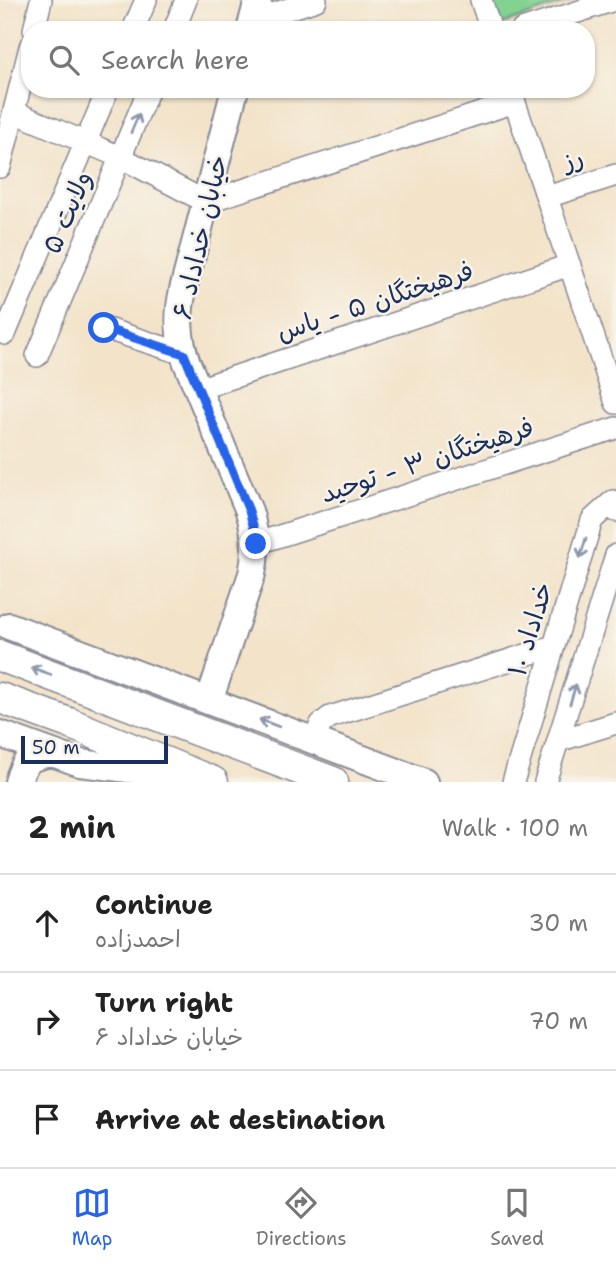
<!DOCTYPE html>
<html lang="en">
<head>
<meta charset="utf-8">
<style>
  body { margin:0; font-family:"Shantell Sans","Playpen Sans Arabic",sans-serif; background:#f6f6f6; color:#222 }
  .scale { position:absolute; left:21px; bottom:18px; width:147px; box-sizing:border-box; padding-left:7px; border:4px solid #1b2f5e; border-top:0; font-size:19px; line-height:24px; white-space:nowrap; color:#1b2f5e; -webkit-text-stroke:5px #f7f3e8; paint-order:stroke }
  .stop { position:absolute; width:21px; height:21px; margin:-16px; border:5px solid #2563eb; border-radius:50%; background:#fff }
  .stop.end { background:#2563eb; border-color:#fff; box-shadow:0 2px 7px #0008 }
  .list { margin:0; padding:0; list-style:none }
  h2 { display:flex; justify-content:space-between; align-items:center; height:91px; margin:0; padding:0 28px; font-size:30px }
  h2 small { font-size:23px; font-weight:400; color:#767676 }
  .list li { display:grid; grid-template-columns:46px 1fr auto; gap:21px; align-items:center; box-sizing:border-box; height:98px; padding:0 28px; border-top:2px solid #e0e0e0 }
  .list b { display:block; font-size:26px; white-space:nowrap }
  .list p { margin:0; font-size:23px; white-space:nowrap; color:#767676 }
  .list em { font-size:23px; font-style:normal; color:#767676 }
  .icon { flex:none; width:38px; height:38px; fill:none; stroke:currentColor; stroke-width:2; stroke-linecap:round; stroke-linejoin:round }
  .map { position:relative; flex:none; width:616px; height:782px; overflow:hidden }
  .search { position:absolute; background:#fff; box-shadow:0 2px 5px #0004; left:21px; right:21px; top:21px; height:77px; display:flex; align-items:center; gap:18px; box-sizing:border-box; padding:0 24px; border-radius:28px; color:#767676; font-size:26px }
  .sheet { height:385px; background:#fff }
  nav { display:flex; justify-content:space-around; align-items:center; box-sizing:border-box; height:98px; border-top:2px solid #e0e0e0; background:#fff; font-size:19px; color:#767676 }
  nav a { display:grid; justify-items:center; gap:4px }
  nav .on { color:#2563eb }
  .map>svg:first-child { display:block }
  .green { fill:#83d292; stroke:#4f8078; stroke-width:2 }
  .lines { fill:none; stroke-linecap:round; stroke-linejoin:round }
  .minor-casing { stroke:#878994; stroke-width:24 }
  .major-casing { stroke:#878994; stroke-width:30 }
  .highway-casing { stroke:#878994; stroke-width:33 }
  .minor { stroke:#fff; stroke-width:21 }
  .major { stroke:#fff; stroke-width:26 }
  .highway { stroke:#fff; stroke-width:30 }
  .oneway { stroke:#8d97ae }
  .route { stroke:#2563eb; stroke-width:9 }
  .labels { text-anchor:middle; stroke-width:5; stroke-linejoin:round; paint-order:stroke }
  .street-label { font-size:26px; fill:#1b2f5e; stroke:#f7f3e8 }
</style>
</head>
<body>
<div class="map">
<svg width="616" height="782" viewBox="0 0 616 782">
  <rect width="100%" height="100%" fill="#f7f3e8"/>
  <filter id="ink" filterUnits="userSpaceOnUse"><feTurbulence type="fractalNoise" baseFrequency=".0143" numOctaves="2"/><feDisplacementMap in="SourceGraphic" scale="14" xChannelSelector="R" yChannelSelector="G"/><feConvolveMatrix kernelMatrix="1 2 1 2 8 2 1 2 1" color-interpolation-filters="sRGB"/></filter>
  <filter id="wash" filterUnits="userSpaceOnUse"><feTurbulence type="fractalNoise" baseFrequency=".00686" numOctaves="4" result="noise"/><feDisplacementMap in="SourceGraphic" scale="28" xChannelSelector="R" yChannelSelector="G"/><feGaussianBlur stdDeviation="1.57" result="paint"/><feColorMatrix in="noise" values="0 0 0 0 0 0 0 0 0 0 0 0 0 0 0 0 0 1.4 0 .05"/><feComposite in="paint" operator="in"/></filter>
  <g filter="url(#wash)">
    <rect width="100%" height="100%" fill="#f3e3c9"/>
    <path class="green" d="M491,0h83l-74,25z"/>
  </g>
  <g filter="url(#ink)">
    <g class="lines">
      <g class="minor-casing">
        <path id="minor" d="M481,0l10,30
          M252,21l64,-21
          M34,30l7,-30
          M133,30l13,-30
          M174,30l12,-30
          M522,30l92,-30
          M511,91l105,312
          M14,112l106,45 86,45 309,-100
          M0,167l30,-120
          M547,197l69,-22
          M104,328l80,26
          M5,334l103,-245
          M37,356l112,-267
          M198,389l372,-124
          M255,544l361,-116
          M314,740l7,-16 9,-7 224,-71
          M558,741l58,-18
          M513,782l79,-262 21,-19 3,10
          M545,782l71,-227"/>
      </g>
      <g class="major-casing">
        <path id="major" d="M250,30l8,-30
          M9,626l415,156
          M209,701l43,-127c5,-22 4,-41 -3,-63l-62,-148c-9,-25 -10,-47 -4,-73l52,-201
          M0,734l80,29 105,13
          M18,782c6,-23 12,-25 34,-29"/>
      </g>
      <g class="highway-casing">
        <path id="highway" d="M0,656l333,126
          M0,698l69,25 144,59"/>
      </g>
      <use href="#minor" class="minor"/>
      <use href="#major" class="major"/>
      <use href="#highway" class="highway"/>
    </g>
    <defs><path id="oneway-shaft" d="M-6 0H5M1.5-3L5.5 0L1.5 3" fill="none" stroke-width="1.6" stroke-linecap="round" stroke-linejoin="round" transform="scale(1.75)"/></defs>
    <g class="oneway">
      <use href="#oneway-shaft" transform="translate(135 123) rotate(-67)"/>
      <use href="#oneway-shaft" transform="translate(583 548) rotate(107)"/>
      <use href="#oneway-shaft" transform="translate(41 671) rotate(-160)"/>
      <use href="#oneway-shaft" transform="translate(573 694) rotate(-73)"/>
      <use href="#oneway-shaft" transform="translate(269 723) rotate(-159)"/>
    </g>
  </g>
  <g class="lines" filter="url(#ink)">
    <path class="route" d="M104,328l80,26 65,157 6,21 1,12"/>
  </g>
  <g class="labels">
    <g class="street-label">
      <text transform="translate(573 159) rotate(-18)" y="9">رز</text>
      <text transform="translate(67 212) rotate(-67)" y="9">ولایت ۵</text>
      <text transform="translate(200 237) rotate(-77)" y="9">خیابان خداداد ۶</text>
      <text transform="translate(375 301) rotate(-18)" y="9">فرهیختگان ۵ - یاس</text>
      <text transform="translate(427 460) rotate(-18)" y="9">فرهیختگان ۳ - توحید</text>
      <text transform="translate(530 629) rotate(-73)" y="9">خداداد ۱۰</text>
    </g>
  </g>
</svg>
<div class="scale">50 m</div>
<div class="stop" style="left:104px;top:328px"></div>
<div class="stop end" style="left:256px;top:544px"></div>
<div class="search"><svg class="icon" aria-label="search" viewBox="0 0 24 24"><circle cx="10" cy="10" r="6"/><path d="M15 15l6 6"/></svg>Search here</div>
</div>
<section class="sheet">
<h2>2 min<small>Walk · 100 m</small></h2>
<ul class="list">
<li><svg class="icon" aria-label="ahead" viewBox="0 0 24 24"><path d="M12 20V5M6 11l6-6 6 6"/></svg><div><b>Continue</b><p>احمدزاده</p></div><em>30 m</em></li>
<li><svg class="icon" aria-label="right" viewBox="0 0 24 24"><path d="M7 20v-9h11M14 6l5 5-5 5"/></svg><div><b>Turn right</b><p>خیابان خداداد ۶</p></div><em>70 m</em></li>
<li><svg class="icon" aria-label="arrive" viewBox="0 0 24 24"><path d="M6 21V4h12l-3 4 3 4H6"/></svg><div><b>Arrive at destination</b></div></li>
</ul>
</section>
<nav>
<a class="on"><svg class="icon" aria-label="map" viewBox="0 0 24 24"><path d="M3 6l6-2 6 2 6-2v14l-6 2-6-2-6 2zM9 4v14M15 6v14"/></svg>Map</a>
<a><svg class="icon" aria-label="directions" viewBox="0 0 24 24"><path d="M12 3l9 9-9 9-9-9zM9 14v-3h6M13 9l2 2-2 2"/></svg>Directions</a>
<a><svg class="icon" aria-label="saved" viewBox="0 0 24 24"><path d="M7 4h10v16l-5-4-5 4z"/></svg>Saved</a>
</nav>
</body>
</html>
